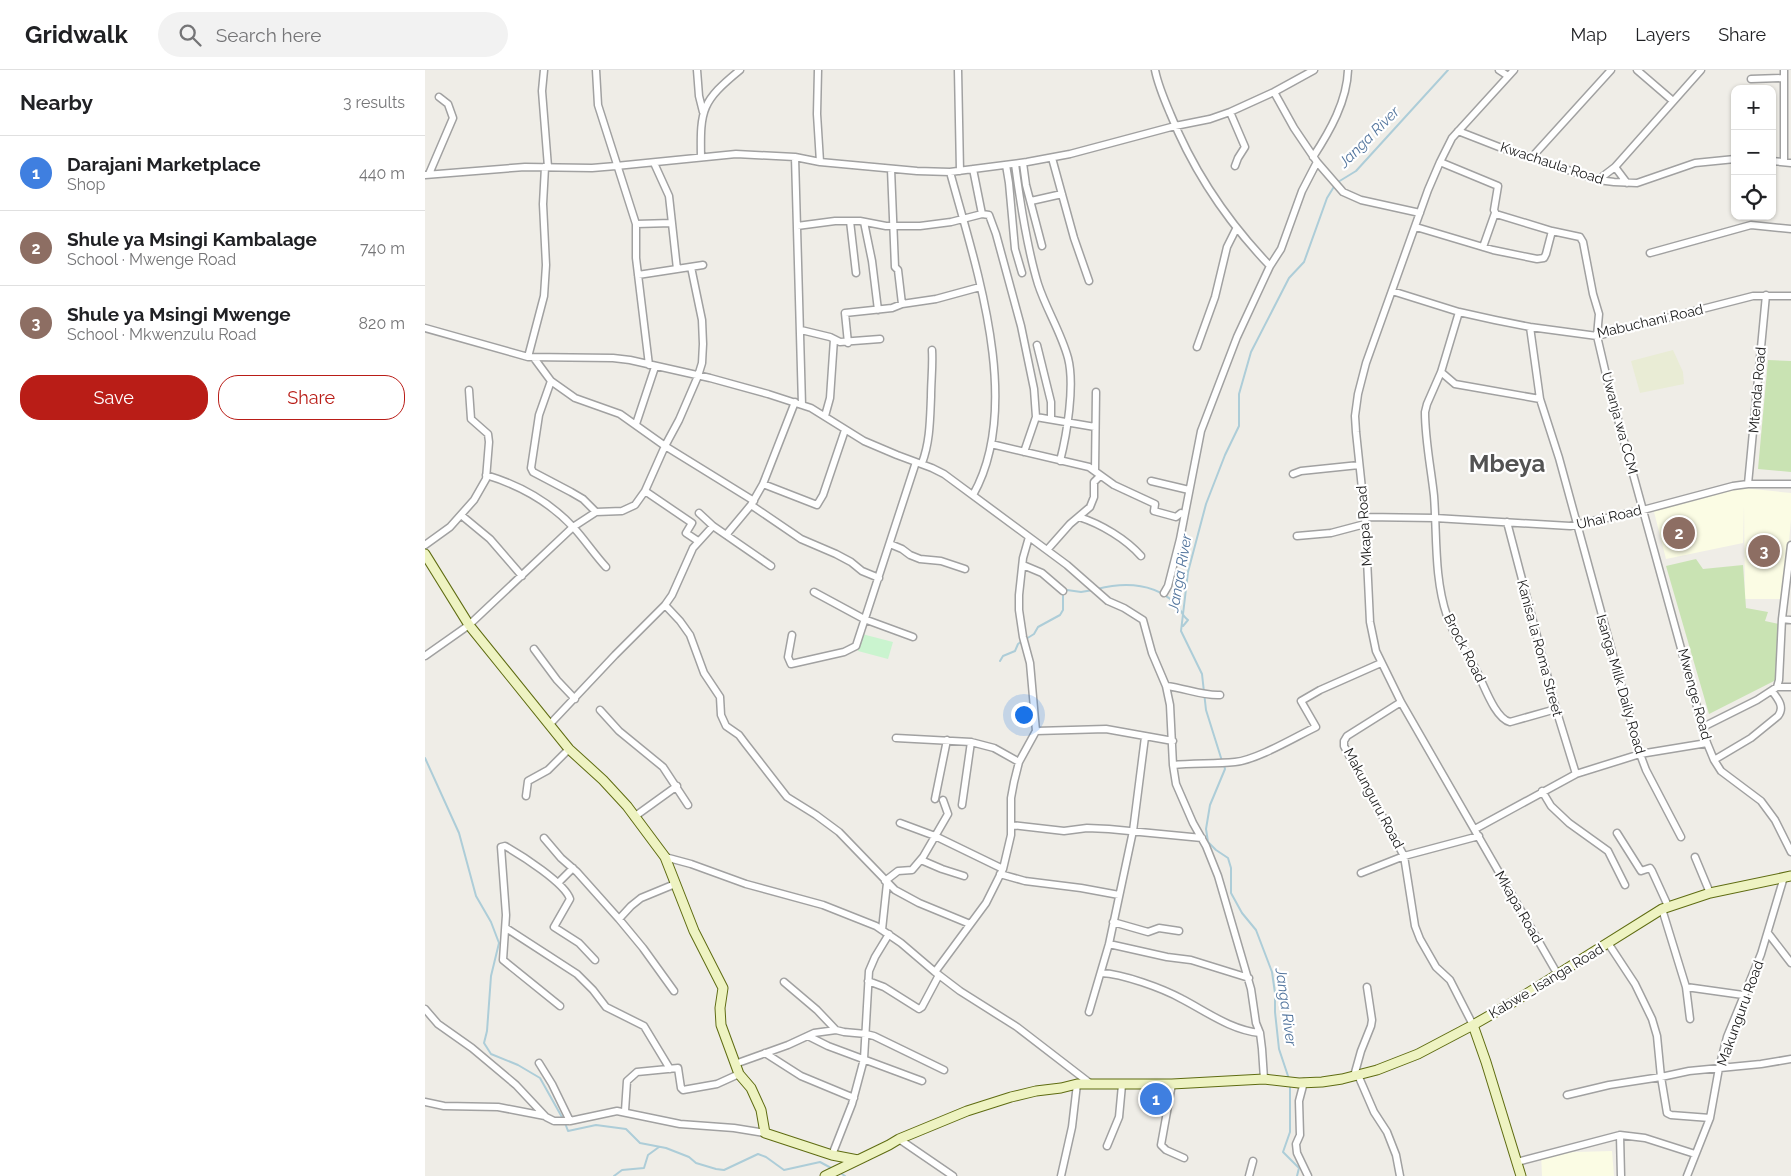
<!DOCTYPE html>
<html lang="en">
<head>
<meta charset="utf-8">
<style>
  body { margin:0; font-family:Raleway,sans-serif; background:#f2f2f2; color:#202124 }
  .controls { position:absolute; right:15px; top:15px; display:grid; overflow:hidden; border-radius:10px; box-shadow:0 1px 4px #0004 }
  .controls button { width:45px; height:45px; display:grid; place-items:center; padding:0; border:0; border-bottom:1px solid #e0e0e0; background:#fff; color:#202124; font:25px sans-serif }
  .you { position:absolute; left:598px; top:644px; width:18px; height:18px; margin:-12px; border:4px solid #fff; border-radius:50%; background:#1a73e8; box-shadow:0 0 0 8px #1a73e833 }
  .badge { display:grid; place-items:center; width:32px; height:32px; border-radius:50%; background:#b91d17; color:#fff; font-size:16px; font-weight:700 }
  .pin { position:absolute; translate:-50% -50%; border:2px solid #fff; box-shadow:0 1px 5px #0006 }
  .list { margin:0; padding:0; list-style:none }
  h2 { display:flex; justify-content:space-between; align-items:center; height:65px; margin:0; padding:0 20px; font-size:21px }
  h2 small { font-size:16px; font-weight:400; color:#757577 }
  .list li { display:grid; grid-template-columns:32px 1fr auto; gap:15px; align-items:center; box-sizing:border-box; height:75px; padding:0 20px; border-top:1px solid #e0e0e0 }
  .list b { display:block; font-size:19px; white-space:nowrap }
  .list p { margin:0; font-size:16px; white-space:nowrap; color:#757577 }
  .list em { font-size:16px; font-style:normal; color:#757577 }
  .actions { display:flex; gap:10px; padding:15px 20px }
  .actions a { flex:1; padding:11px 0; border:1px solid #b91d17; border-radius:20px; text-align:center; font-size:18px; color:#b91d17 }
  .actions .main { background:#b91d17; color:#fff }
  .icon { flex:none; width:28px; height:28px; fill:none; stroke:currentColor; stroke-width:2; stroke-linecap:round; stroke-linejoin:round }
  .map { position:relative; flex:none; width:1366px; height:1106px; overflow:hidden }
  header { display:flex; align-items:center; gap:30px; box-sizing:border-box; height:70px; padding:0 25px; background:#fff; border-bottom:1px solid #e0e0e0 }
  header strong { font-size:24px }
  nav { display:flex; gap:28px; margin-inline-start:auto; font-size:18px }
  .search { width:350px; height:45px; background:#f2f2f2; display:flex; align-items:center; gap:12px; box-sizing:border-box; padding:0 18px; border-radius:28px; color:#757577; font-size:19px }
  main { display:flex }
  aside { flex:1; background:#fff }
  .map>svg:first-child { display:block }
  .education { fill:#fbfce4 }
  .farmland { fill:#e9ecd5 }
  .grass { fill:#c9e3b3 }
  .park { fill:#caf4cf }
  .lines { fill:none; stroke-linecap:round; stroke-linejoin:round }
  .stream { stroke:#adcdd8; stroke-width:2 }
  .street-casing { stroke:#a1a1a1; stroke-width:9 }
  .secondary-casing { stroke:#5f6c12; stroke-width:11 }
  .street { stroke:#fff; stroke-width:6 }
  .secondary { stroke:#eef3c2; stroke-width:9 }
  .labels { text-anchor:middle; stroke-width:4.5; stroke-linejoin:round; paint-order:stroke }
  .street-label { font-size:14px; fill:#202020; stroke:#fff }
  .water-label { font-size:15px; font-style:italic; fill:#54769e; stroke:#fff }
  .town-label { font-size:24px; font-weight:bold; fill:#535353; stroke:#fff }
</style>
</head>
<body>
<header>
<strong>Gridwalk</strong>
<div class="search"><svg class="icon" aria-label="search" viewBox="0 0 24 24"><circle cx="10" cy="10" r="6"/><path d="M15 15l6 6"/></svg>Search here</div>
<nav><a>Map</a><a>Layers</a><a>Share</a></nav>
</header>
<main>
<aside>
<h2>Nearby<small>3 results</small></h2>
<ul class="list">
<li><span class="badge" style="background:#3f7fe0">1</span><div><b>Darajani Marketplace</b><p>Shop</p></div><em>440 m</em></li>
<li><span class="badge" style="background:#8d6e63">2</span><div><b>Shule ya Msingi Kambalage</b><p>School · Mwenge Road</p></div><em>740 m</em></li>
<li><span class="badge" style="background:#8d6e63">3</span><div><b>Shule ya Msingi Mwenge</b><p>School · Mkwenzulu Road</p></div><em>820 m</em></li>
</ul>
<div class="actions"><a class="main">Save</a><a>Share</a></div>
</aside>
<div class="map">
<svg width="1366" height="1106" viewBox="0 0 1366 1106">
  <rect width="100%" height="100%" fill="#efede7"/>
  <path class="education" d="M1318,418l48,5v26l-7,80h-39l-1,-94 -1,38 -77,16 -13,-51z
    M1187,1081l2,25h-72l-1,-23z"/>
  <path class="farmland" d="M1248,280l10,22 1,12 -44,9 -9,-32z"/>
  <path class="grass" d="M1343,290l23,1v111l-33,-3z
    M1271,489l7,10 40,-4 3,43 22,4 -3,9 18,4 -5,54 -69,35 -43,-148z"/>
  <path class="park" d="M437,564l31,8 -5,17 -30,-8z"/>
  <g class="lines">
    <path class="stream" d="M913,112l18,-11 92,-101
      M672,519c28,-7 57,-6 79,15 5,5 6,12 12,16l-5,6
      M601,569l8,-5 4,-7 22,-12 3,-5v-16l4,-4 14,2 12,-2
      M575,591l3,-5 12,-5 3,-7 4,-3
      M0,688l34,75 17,63 15,26 8,21 -8,33 -4,55 -3,12 7,11 27,11 22,13 23,41
      M797,691l-16,-51 -4,-36 -21,-43 7,-59 18,-68 19,-49 14,-29v-32l12,-42 38,-74 15,-16 23,-64 8,-13
      M799,695l1,4 -15,36 -4,24 2,13 8,8 12,8 3,10v25l11,20 14,17 16,42 3,21v19l4,37 10,30
      M865,1014v48l-7,20 16,16 -2,8
      M140,1053l3,8 28,-6 30,4 14,14 26,5 23,9 7,6 20,6 8,1 34,-16 8,3 18,13 36,-8 13,7
      M414,1102l6,4
      M189,1106l8,-6 22,-2 4,-13 11,-8"/>
    <g class="street-casing">
      <path id="street" d="M119,0l-2,21 6,76
        M171,0l2,35 38,119v34l13,107
        M272,0l2,26 4,16
        M393,0l-1,44 3,48
        M533,0l2,101
        M730,0c3,15 9,29 15,43 23,58 57,108 100,153
        M1074,0l9,6
        M1089,0l-62,68 -12,24 -12,28 -62,173 -8,31 -3,22 1,16 9,85 5,105 6,29 25,51 157,273
        M1212,0l36,31
        M1326,9l33,-1
        M849,22l20,36 23,34 26,30 18,8 59,13
        M805,42l15,35 -7,11 -3,8
        M1033,61l41,16 99,33 16,2 23,1 58,-20 40,-4
        M276,87c-1,-48 1,-56 39,-87
        M370,87l7,248
        M888,87c17,-26 34,-56 35,-87
        M1107,87l79,-87
        M627,88l22,80 15,43
        M1347,91l19,2
        M1015,92l58,24 -4,24 2,4 56,17
        M1359,92v-92
        M229,93l15,33 8,73
        M598,93l3,22 16,61
        M590,94c5,37 12,84 23,120 8,25 23,48 30,74 7,27 -1,76 -8,103
        M581,95l3,18 6,66 7,24
        M1190,97l12,16
        M466,99l4,98 3,3 4,34
        M548,99l9,45
        M525,102c25,92 74,233 23,323
        M4,104l24,-56 -5,-14 -9,-7
        M0,105l100,-8 67,1 24,-2 120,-12 59,3 25,5 97,9 33,1 77,-10 43,-8 105,-28 35,-7 20,-7 44,-20 40,-22
        M1173,110l17,-13 86,-97
        M606,131l31,-7
        M425,151l6,52
        M439,152l8,39 6,49
        M211,154l36,-1
        M372,156l38,-5h25l26,5h34l31,-4 31,-8 7,1 7,19 25,92 13,63 2,28 -12,35
        M991,157l77,23 44,9 7,-1 2,-4 6,-23 28,6 3,5 10,52 6,20 -2,22 11,47 99,360 7,17 7,11 40,30 14,19 16,32
        M1058,177l12,-34
        M1225,183l101,-28 40,4
        M213,205l65,-10
        M967,221l67,21 36,8 35,7 67,9 156,-40h38
        M1034,242l-18,60 -14,32 -2,8c0,28 6,56 9,84 3,39 0,82 13,120 7,22 23,39 32,60 6,12 17,43 31,46l46,-13
        M1105,257l10,72 19,59 81,296 6,16 35,67
        M0,258l103,29 85,1 17,2 80,18 58,16 43,14 53,33 33,14 35,13 12,6 123,91 41,36 16,7 19,12 9,33 14,33 4,19 3,60 3,19 17,39 13,23 12,30 33,113 5,34 4,10 2,16 2,30
        M376,260l29,7 10,5 40,-3
        M423,273l-3,-30 47,-5 10,-4 34,-5 44,-12
        M612,275l14,57v17
        M772,277l18,-50 12,-50 9,-18
        M103,287l16,-61 2,-31 -3,-61 2,-37
        M109,288l17,23 24,17 45,16 45,32 89,55
        M1016,302l14,12 85,15
        M126,311l-12,34 -8,53 2,4 38,20 12,7 13,13
        M400,346l5,-18 4,-59
        M611,347l59,10
        M211,354l19,-57
        M566,374l98,23 25,18 41,19 -1,7 22,6 5,-4 3,1
        M497,393c8,-21 8,-43 9,-66 0,-16 2,-31 1,-47
        M670,401l1,-79
        M868,404l8,-3 58,-6
        M61,405c33,10 64,27 88,53 11,12 20,26 32,39
        M726,411l38,9
        M338,414l54,21 6,-10 22,-65
        M1323,414l18,-189
        M220,421l47,32 -6,10 12,8
        M326,435l50,34 35,15 15,8 11,9 17,7
        M274,443l14,13 58,40
        M36,445l29,24 32,37
        M654,447c22,7 47,22 62,39
        M940,447l70,1 135,8 73,-16 90,-24 15,-2h43
        M1082,452l49,187 20,65
        M301,465l25,-30 12,-21 32,-82
        M872,466l34,-3 34,-9
        M465,474l12,5 8,6 10,4 21,2 24,8
        M0,475l25,-18 24,-27 12,-21 3,-37 -1,-8 -17,-15 -2,-29
        M622,480l23,-26 20,-17 4,-10v-15l6,-6
        M598,495l19,8 21,18
        M389,522l50,27 49,18
        M739,523l4,-7 12,-47 21,-108 36,-94 33,-71 11,-17 21,-58 15,-29
        M240,535l15,16 10,14 14,38 16,24 1,18 5,11 13,9 6,8 42,54 29,18 23,17 56,58 24,13 51,21
        M1357,549l9,1
        M367,565l-4,22 3,7 53,-12 12,-6 60,-184
        M109,579l23,31 18,19
        M0,586l44,-31 104,-98 23,-15 26,-1 13,-6 10,-14 20,-45 14,-26 19,-44 4,-13 1,-19 -1,-24 -11,-53
        M741,616c19,2 36,10 54,9
        M1352,617l2,-7 3,-61 9,-74
        M976,632l-54,34 -3,5v5l60,110 11,70 5,13 16,28 14,13 23,45
        M175,640l19,21 44,36 25,38
        M125,654l65,-69 50,-50 7,-10 21,-47 20,-22
        M1278,657l54,-27 20,-13h14
        M611,661l70,-2 67,12
        M471,668l75,4 23,6 25,14
        M1289,690l37,-22 27,-22c7,-9 0,-17 -6,-25
        M748,695c20,-2 42,-1 62,-3 22,-2 60,-25 81,-35l-15,-26 19,-11 61,-27
        M1117,721l9,15 18,17 39,28 17,34
        M101,726l2,-15 20,-11 21,-21
        M510,729l12,-59
        M537,735l9,-63
        M209,747l43,-31
        M475,753l35,13 68,33
        M586,755l53,6 23,-3 22,1 93,9
        M1050,759l101,-55 64,-20 67,-11
        M1192,763l24,38 9,-3 2,3 16,35
        M119,768l17,20 16,14 42,47 24,29 31,43
        M240,787l26,7 55,20 77,21 53,21 25,17 34,29 25,19 57,36 74,57
        M1270,787l15,36
        M496,790l21,9 22,7
        M936,803l43,-17 75,-20
        M575,804l25,7 56,7 38,7
        M460,811l13,-10 14,-1 11,-13 25,-43 -5,-14
        M133,813l15,-15
        M1237,839l24,78 4,32
        M194,849l12,-13 10,-8 34,-14
        M688,852l35,10 11,-4 20,3
        M81,858l71,46 16,16 13,17 38,19 26,43
        M457,860l5,-47
        M1343,863l23,30
        M1183,873l27,41 17,35 5,17 4,41 6,36 4,2 39,3
        M684,874l58,13 24,3 58,18
        M510,902l51,-69 17,-34 8,-34v-37l3,-16 5,-20 17,-31 -6,-68 -7,-26 -4,-27v-15l4,-37 6,-21
        M676,903c22,1 61,15 81,26 25,13 49,31 78,34
        M443,911l16,6 35,22 3,-2 17,-32
        M359,912l33,28 19,20 8,2 22,2 8,2 70,34
        M1261,917l57,8
        M135,936l-57,-46 3,-45 -5,-68 4,-1c16,9 60,37 65,53l-16,28 25,16 16,17
        M0,939l13,15 34,24 44,37 30,32 8,4h16l47,-10 63,13 54,4 31,5
        M664,942l20,-68 24,-113 12,-94
        M383,966l20,10 94,35
        M340,983l36,23 53,22
        M114,993l13,21 18,37
        M310,994l53,-19 26,-12 22,-3
        M933,1005l16,37 13,20 9,23 4,21
        M929,1006l7,-25 10,-25 1,-6 -5,-33
        M879,1012l-5,19 1,34 -4,9 1,9 11,23
        M747,1014l-11,61 5,5 18,8
        M1142,1025l42,-10 52,-8 28,-6 72,-7 30,-5
        M0,1032l19,4 54,1 47,9
        M200,1041l2,-30 10,-9 41,-4 3,20 2,2 34,-6 22,-10
        M1195,1065l1,41
        M474,1069l54,37
        M682,1076l12,-29 3,-32
        M407,1085l20,-51 12,-45 5,-88 6,-14 14,-23
        M1092,1092l103,-27 25,3 50,16
        M636,1106l11,-49 5,-43
        M824,1106l4,-15
        M1262,1106l23,-58 9,-50 8,-31 34,-83 23,-77"/>
    </g>
    <g class="secondary-casing">
      <path id="secondary" d="M0,484l44,71 100,124 34,31 24,26 38,51 29,74 29,57 -3,20 1,17 18,49 12,14 10,22 4,23 67,22 26,5
        M1048,955l13,37 35,114
        M400,1106l64,-31 10,-6 68,-28 44,-14 25,-6 25,-3 16,-4h95l92,-5 35,4 23,-1 20,-3 35,-9 41,-16 55,-29 42,-24 147,-92 48,-16 81,-17"/>
    </g>
    <use href="#street" class="street"/>
    <use href="#secondary" class="secondary"/>
  </g>
  <g class="labels">
    <g class="street-label">
      <text transform="translate(1127 93) rotate(18)" y="5">Kwachaula Road</text>
      <text transform="translate(1225 251) rotate(-13)" y="5">Mabuchani Road</text>
      <text transform="translate(1332 320) rotate(-85)" y="5">Mtenda Road</text>
      <text transform="translate(1195 353) rotate(75)" y="5">Uwanja wa CCM</text>
      <text transform="translate(1184 447) rotate(-13)" y="5">Uhai Road</text>
      <text transform="translate(939 456) rotate(-94)" y="5">Mkapa Road</text>
      <text transform="translate(1040 578) rotate(63)" y="5">Brock Road</text>
      <text transform="translate(1115 578) rotate(75)" y="5">Kanisa la Roma Street</text>
      <text transform="translate(1196 614) rotate(74)" y="5">Isanga Milk Daily Road</text>
      <text transform="translate(1270 624) rotate(75)" y="5">Mwenge Road</text>
      <text transform="translate(949 728) rotate(62)" y="5">Makunguru Road</text>
      <text transform="translate(1094 837) rotate(60)" y="5">Mkapa Road</text>
      <text transform="translate(1121 911) rotate(-31)" y="5">Kabwe_Isanga Road</text>
      <text transform="translate(1315 943) rotate(-70)" y="5">Makunguru Road</text>
    </g>
    <g class="water-label">
      <text transform="translate(944 67) rotate(-45)" y="5">Janga River</text>
      <text transform="translate(755 503) rotate(-80)" y="5">Janga River</text>
      <text transform="translate(861 937) rotate(82)" y="5">Janga River</text>
    </g>
    <g class="town-label">
      <text x="1082" y="402">Mbeya</text>
    </g>
  </g>
</svg>
<div class="controls">
<button>+</button>
<button>−</button>
<button><svg class="icon" aria-label="locate" viewBox="0 0 24 24"><circle cx="12" cy="12" r="6"/><path d="M12 2v4M12 18v4M2 12h4M18 12h4"/></svg></button>
</div>
<div class="you"></div>
<div class="pin badge" style="left:731px;top:1029px;background:#3f7fe0">1</div>
<div class="pin badge" style="left:1254px;top:463px;background:#8d6e63">2</div>
<div class="pin badge" style="left:1339px;top:481px;background:#8d6e63">3</div>
</div>
</main>
</body>
</html>
